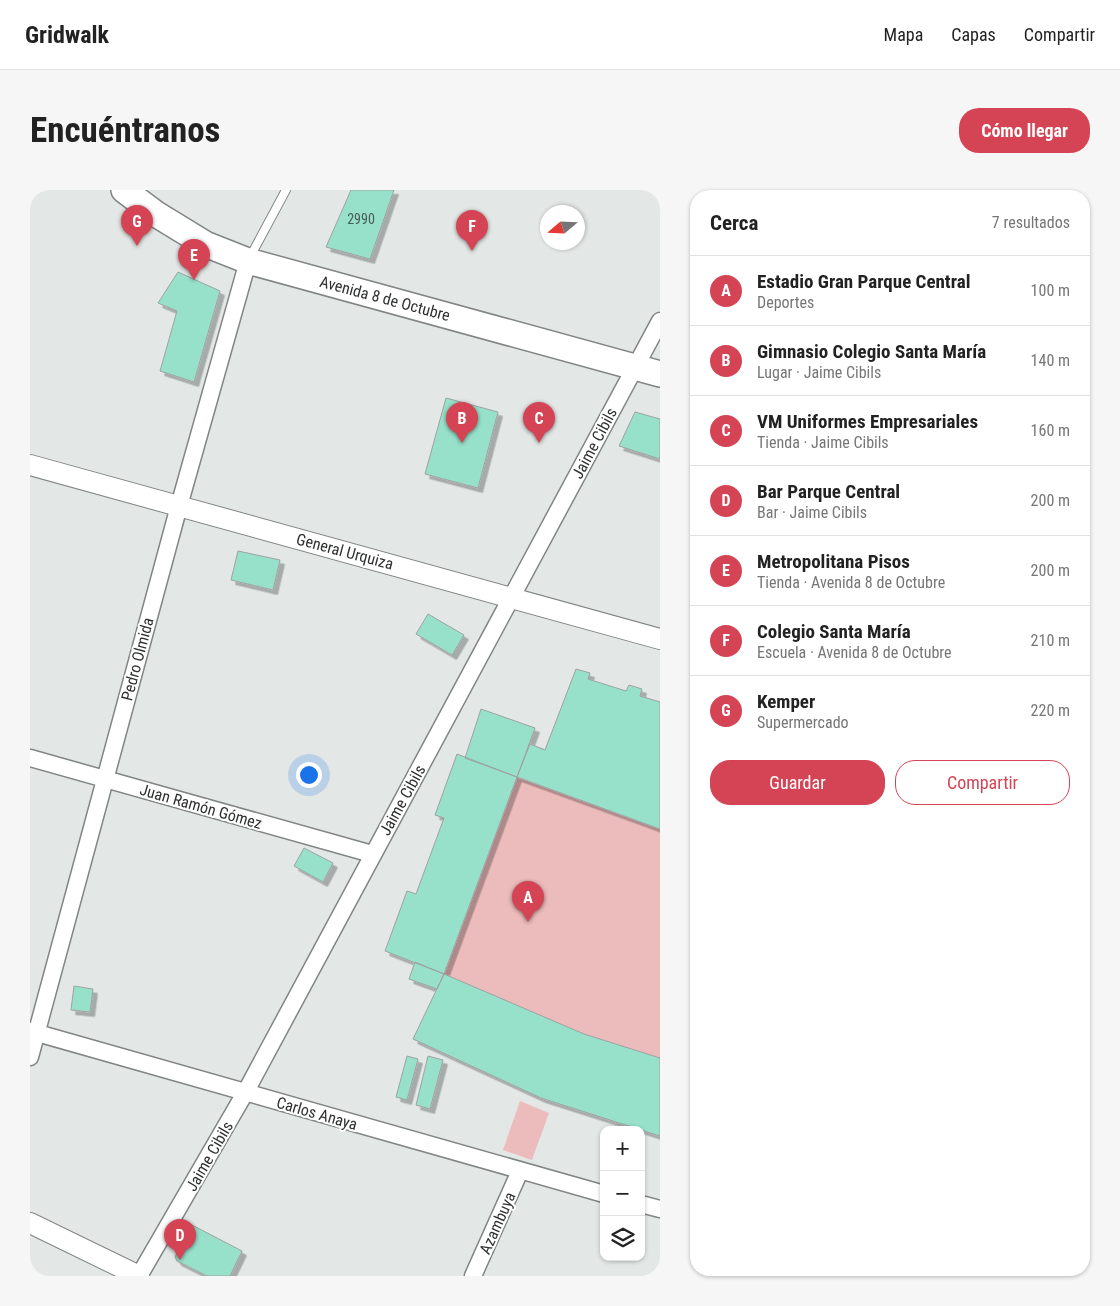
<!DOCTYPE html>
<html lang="es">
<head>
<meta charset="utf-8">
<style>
  body { margin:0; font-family:"Roboto Condensed",sans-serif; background:#f6f6f6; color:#222 }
  .controls { position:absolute; right:15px; bottom:15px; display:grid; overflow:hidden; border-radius:10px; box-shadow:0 1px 4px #0004 }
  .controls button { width:45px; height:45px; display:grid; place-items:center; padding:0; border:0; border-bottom:1px solid #e0e0e0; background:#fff; color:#222; font:25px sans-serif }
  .compass { position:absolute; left:510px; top:15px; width:45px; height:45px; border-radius:50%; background:#fff; box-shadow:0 1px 4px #0004; rotate:251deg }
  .you { position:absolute; left:278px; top:584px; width:18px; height:18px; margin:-12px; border:4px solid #fff; border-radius:50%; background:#1a73e8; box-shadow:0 0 0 8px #1a73e833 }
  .badge { display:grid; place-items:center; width:32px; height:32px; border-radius:50%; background:#d44454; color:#fff; font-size:16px; font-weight:700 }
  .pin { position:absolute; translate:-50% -41px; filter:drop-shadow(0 1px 2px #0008) }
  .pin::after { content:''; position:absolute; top:26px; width:18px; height:15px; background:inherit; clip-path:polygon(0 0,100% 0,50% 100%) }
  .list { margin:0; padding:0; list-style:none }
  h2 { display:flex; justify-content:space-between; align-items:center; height:65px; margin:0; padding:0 20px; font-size:21px }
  h2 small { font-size:16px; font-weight:400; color:#767676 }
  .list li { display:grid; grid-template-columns:32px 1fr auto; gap:15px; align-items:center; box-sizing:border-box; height:70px; padding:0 20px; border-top:1px solid #e0e0e0 }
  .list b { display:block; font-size:19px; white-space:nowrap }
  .list p { margin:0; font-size:16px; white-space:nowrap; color:#767676 }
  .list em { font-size:16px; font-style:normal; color:#767676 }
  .actions { display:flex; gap:10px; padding:15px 20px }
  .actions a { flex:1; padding:11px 0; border:1px solid #d44454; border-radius:20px; text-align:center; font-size:18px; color:#d44454 }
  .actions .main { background:#d44454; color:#fff }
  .icon { flex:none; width:28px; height:28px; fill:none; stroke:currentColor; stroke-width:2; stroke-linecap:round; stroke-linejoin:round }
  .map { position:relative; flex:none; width:630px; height:1086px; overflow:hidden; border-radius:20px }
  header { display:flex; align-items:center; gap:30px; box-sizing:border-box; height:70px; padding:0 25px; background:#fff; border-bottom:1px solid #e0e0e0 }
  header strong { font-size:24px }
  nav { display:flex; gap:28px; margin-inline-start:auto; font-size:18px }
  .intro { display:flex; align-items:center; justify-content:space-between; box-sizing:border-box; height:120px; padding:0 30px }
  h1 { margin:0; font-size:35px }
  .button { padding:12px 22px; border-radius:20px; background:#d44454; color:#fff; font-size:18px; font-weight:700 }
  main { display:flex; gap:30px; padding:0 30px }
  aside { flex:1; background:#fff; border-radius:20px; box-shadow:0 1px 4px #0004 }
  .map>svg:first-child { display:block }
  .green { fill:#ecbbbb }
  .building { fill:#97e1ca; stroke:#9ea2a1; filter:url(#shadow) }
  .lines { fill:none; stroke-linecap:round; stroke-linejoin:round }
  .service-casing { stroke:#818584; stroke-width:10 }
  .minor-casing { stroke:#818584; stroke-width:19 }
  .tertiary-casing { stroke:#818584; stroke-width:22 }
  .primary-casing { stroke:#818584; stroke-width:28 }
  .service { stroke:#fff; stroke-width:8 }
  .minor { stroke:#fff; stroke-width:16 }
  .tertiary { stroke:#fff; stroke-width:20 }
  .primary { stroke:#fff; stroke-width:25 }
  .labels { text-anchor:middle; stroke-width:4; stroke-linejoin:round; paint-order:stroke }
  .number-label { font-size:14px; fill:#495d56 }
  .street-label { font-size:16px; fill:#2f3130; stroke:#fff }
</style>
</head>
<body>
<header>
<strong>Gridwalk</strong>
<nav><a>Mapa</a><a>Capas</a><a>Compartir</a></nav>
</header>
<div class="intro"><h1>Encuéntranos</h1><a class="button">Cómo llegar</a></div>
<main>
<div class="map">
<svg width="630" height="1086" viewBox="0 0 630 1086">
  <defs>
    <filter id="shadow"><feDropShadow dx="4.5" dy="4.5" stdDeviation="0" flood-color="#0004"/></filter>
  </defs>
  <rect width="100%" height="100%" fill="#e3e8e6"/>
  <path class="green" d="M546,479l14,4 -1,7 37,11 3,-6 13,4 -1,7 19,6v434l-119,-38 -128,-59 24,-50 -22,-27 -30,-11 22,-60 9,3 28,-75 -9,-4 22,-61 60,23 13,-33 15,5z
    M490,911l29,12 -17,47 -29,-10z"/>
  <path class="building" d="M321,0h43l-24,69 -44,-12z
    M148,82l42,19 -26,91 -34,-11 17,-60 -19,-8z
    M416,208l52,14 -20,76 -53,-14z
    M605,222l25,7v40l-41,-13z
    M208,361l42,9 -7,30 -42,-10z
    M398,424l36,21 -12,20 -36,-21z
    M546,479l14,4 -2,6 38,12 3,-6 13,4 -2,7 20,6v127l-143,-52 13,-33 15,6z
    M451,519l54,19 -18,49 -52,-19z
    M427,564l60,23 -73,197 -59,-23 22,-60 9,3 28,-76 -9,-3z
    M274,658l29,15 -10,19 -29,-16z
    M385,772l29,12 -7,15 -28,-10z
    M414,784l140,60 76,24v78l-119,-38 -128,-59z
    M44,796l19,3 -3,23 -19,-2z
    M377,866l11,3 -11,41 -11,-3z
    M398,866l15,4 -13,49 -14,-4z
    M162,1035l50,26 -12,25h-23l-30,-15 -2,-4z"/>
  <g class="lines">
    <g class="service-casing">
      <path id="service" d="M220,67l36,-67"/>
    </g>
    <g class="minor-casing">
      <path id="minor" d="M0,568l342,96
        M0,841l574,163
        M0,867l149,-551 69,-245
        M611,1014l19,5
        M109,1086l106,-183 415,-772
        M443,1086l47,-105"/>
    </g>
    <g class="tertiary-casing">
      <path id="tertiary" d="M0,275l630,174
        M0,1033l109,53"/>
    </g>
    <g class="primary-casing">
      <path id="primary" d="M94,0l32,24 49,30 43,17 412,113"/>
    </g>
    <use href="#service" class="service"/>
    <use href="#minor" class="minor"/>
    <use href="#tertiary" class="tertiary"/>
    <use href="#primary" class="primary"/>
  </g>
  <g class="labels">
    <g class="number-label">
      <text x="331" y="34">2990</text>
    </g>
    <g class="street-label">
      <text transform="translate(355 108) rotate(15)" y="6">Avenida 8 de Octubre</text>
      <text transform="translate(564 253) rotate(-62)" y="6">Jaime Cibils</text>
      <text transform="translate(315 361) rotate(15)" y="6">General Urquiza</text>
      <text transform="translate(107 469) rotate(-75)" y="6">Pedro Olmida</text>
      <text transform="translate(372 610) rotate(-61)" y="6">Jaime Cibils</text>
      <text transform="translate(171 616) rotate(16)" y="6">Juan Ramón Gómez</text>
      <text transform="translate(287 923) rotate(16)" y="6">Carlos Anaya</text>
      <text transform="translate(179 966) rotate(-60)" y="6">Jaime Cibils</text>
      <text transform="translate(467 1033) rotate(-66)" y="6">Azambuya</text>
    </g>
  </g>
</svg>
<div class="controls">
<button>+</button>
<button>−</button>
<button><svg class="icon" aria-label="layers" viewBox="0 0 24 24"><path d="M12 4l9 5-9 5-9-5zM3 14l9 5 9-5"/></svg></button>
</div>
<svg class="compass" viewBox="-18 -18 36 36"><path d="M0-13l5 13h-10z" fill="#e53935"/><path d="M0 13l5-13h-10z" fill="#767676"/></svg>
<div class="you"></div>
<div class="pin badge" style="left:498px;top:732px">A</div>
<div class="pin badge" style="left:432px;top:253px">B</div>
<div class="pin badge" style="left:509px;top:253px">C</div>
<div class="pin badge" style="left:150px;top:1070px">D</div>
<div class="pin badge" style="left:164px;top:90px">E</div>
<div class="pin badge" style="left:442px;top:61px">F</div>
<div class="pin badge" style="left:107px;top:56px">G</div>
</div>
<aside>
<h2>Cerca<small>7 resultados</small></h2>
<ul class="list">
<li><span class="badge">A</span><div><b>Estadio Gran Parque Central</b><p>Deportes</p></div><em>100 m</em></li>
<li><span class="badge">B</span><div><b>Gimnasio Colegio Santa María</b><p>Lugar · Jaime Cibils</p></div><em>140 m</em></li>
<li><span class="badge">C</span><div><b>VM Uniformes Empresariales</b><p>Tienda · Jaime Cibils</p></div><em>160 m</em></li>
<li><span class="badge">D</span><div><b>Bar Parque Central</b><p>Bar · Jaime Cibils</p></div><em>200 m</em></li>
<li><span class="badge">E</span><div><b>Metropolitana Pisos</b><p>Tienda · Avenida 8 de Octubre</p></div><em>200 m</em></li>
<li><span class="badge">F</span><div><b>Colegio Santa María</b><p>Escuela · Avenida 8 de Octubre</p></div><em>210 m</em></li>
<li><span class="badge">G</span><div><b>Kemper</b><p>Supermercado</p></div><em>220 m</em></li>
</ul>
<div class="actions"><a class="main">Guardar</a><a>Compartir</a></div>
</aside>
</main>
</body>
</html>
